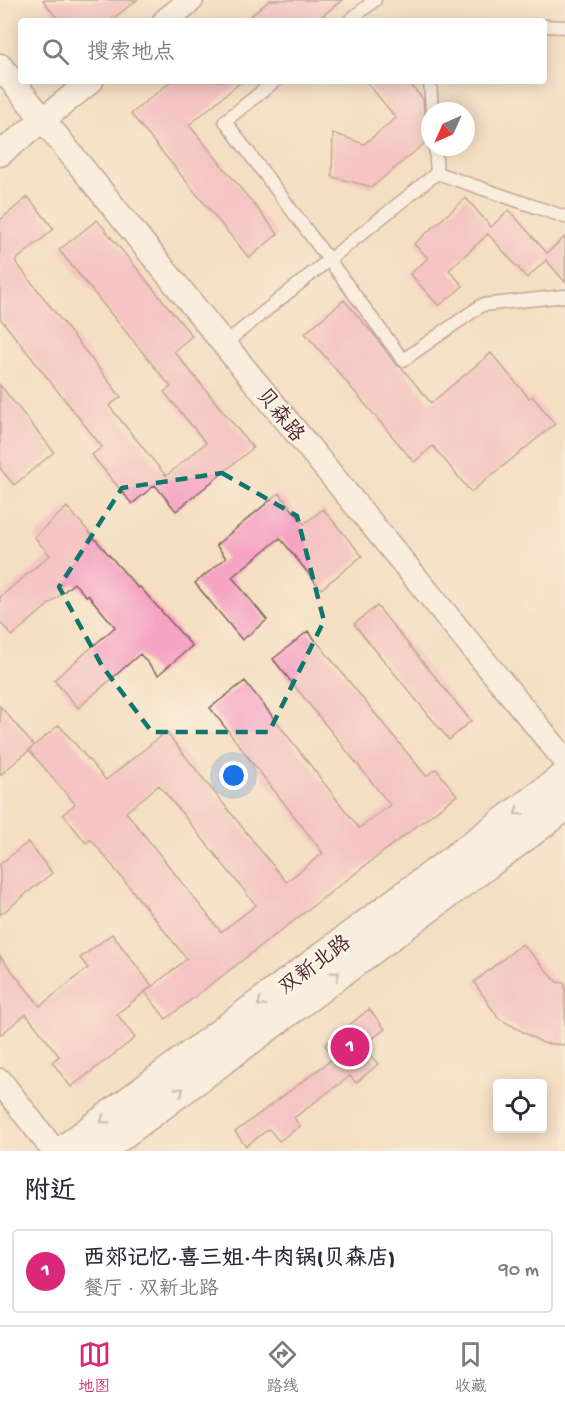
<!DOCTYPE html>
<html lang="zh">
<head>
<meta charset="utf-8">
<style>
  body { margin:0; font-family:"Gochi Hand","LXGW WenKai TC",sans-serif; background:#f7f7f7; color:#2b2b33 }
  .controls { position:absolute; right:18px; bottom:18px; display:grid; overflow:hidden; border-radius:6px; box-shadow:0 3px 15px #0003 }
  .controls button { width:54px; height:54px; display:grid; place-items:center; padding:0; border:0; border-bottom:2px solid #e1e1e2; background:#fff; color:#2b2b33; font:30px sans-serif }
  .compass { position:absolute; left:421px; top:102px; width:54px; height:54px; border-radius:50%; background:#fff; box-shadow:0 3px 15px #0003; rotate:225deg }
  .you { position:absolute; left:234px; top:776px; width:21px; height:21px; margin:-15px; border:4px solid #fff; border-radius:50%; background:#1a73e8; box-shadow:0 0 0 9px #1a73e833 }
  .badge { display:grid; place-items:center; width:39px; height:39px; border-radius:50%; background:#db2777; color:#fff; font-size:20px; font-weight:700 }
  .pin { position:absolute; translate:-50% -50%; border:3px solid #fff; box-shadow:0 2px 6px #0006 }
  .list { margin:0; padding:0; list-style:none }
  h2 { display:flex; justify-content:space-between; align-items:center; height:78px; margin:0; padding:0 24px; font-size:26px }
  h2 small { font-size:20px; font-weight:400; color:#7c7c81 }
  .list li { display:grid; grid-template-columns:39px 1fr auto; gap:18px; align-items:center; box-sizing:border-box; height:84px; margin:0 12px 12px; padding:0 12px; border:2px solid #e1e1e2; border-radius:6px }
  .list b { display:block; font-size:22px; white-space:nowrap }
  .list p { margin:0; font-size:20px; white-space:nowrap; color:#7c7c81 }
  .list em { font-size:20px; font-style:normal; color:#7c7c81 }
  .icon { flex:none; width:33px; height:33px; fill:none; stroke:currentColor; stroke-width:2; stroke-linecap:round; stroke-linejoin:round }
  .map { position:relative; flex:none; width:565px; height:1151px; overflow:hidden }
  .search { position:absolute; background:#fff; box-shadow:0 3px 15px #0003; left:18px; right:18px; top:18px; height:66px; display:flex; align-items:center; gap:15px; box-sizing:border-box; padding:0 21px; border-radius:6px; color:#7c7c81; font-size:22px }
  .sheet { height:174px; background:#fff }
  nav { display:flex; justify-content:space-around; align-items:center; box-sizing:border-box; height:84px; border-top:2px solid #e1e1e2; background:#fff; font-size:16px; color:#7c7c81 }
  nav a { display:grid; justify-items:center; gap:3px }
  nav .on { color:#db2777 }
  .map>svg:first-child { display:block }
  .building { fill:#f5a4c3; fill-rule:evenodd }
  .lines { fill:none; stroke-linecap:round; stroke-linejoin:round }
  .service-casing { stroke:#866260; stroke-width:15 }
  .minor-casing { stroke:#866260; stroke-width:27 }
  .tertiary-casing { stroke:#866260; stroke-width:33 }
  .service { stroke:#fff; stroke-width:12 }
  .minor { stroke:#fff; stroke-width:24 }
  .tertiary { stroke:#fff; stroke-width:30 }
  .oneway { stroke:#ae9aa0 }
  .marked { fill:none; stroke:#0f766e; stroke-width:4.5; stroke-dasharray:12 8; stroke-linejoin:round }
  .labels { text-anchor:middle; stroke-width:4.5; stroke-linejoin:round; paint-order:stroke }
  .street-label { font-size:21px; fill:#4a1f2b; stroke:#fcf5e5 }
</style>
</head>
<body>
<div class="map">
<svg width="565" height="1151" viewBox="0 0 565 1151">
  <rect width="100%" height="100%" fill="#fcf5e5"/>
  <filter id="ink" filterUnits="userSpaceOnUse"><feTurbulence type="fractalNoise" baseFrequency=".0167" numOctaves="2"/><feDisplacementMap in="SourceGraphic" scale="12" xChannelSelector="R" yChannelSelector="G"/><feConvolveMatrix kernelMatrix="1 2 1 2 8 2 1 2 1" color-interpolation-filters="sRGB"/></filter>
  <filter id="wash" filterUnits="userSpaceOnUse"><feTurbulence type="fractalNoise" baseFrequency=".008" numOctaves="4" result="noise"/><feDisplacementMap in="SourceGraphic" scale="24" xChannelSelector="R" yChannelSelector="G"/><feGaussianBlur stdDeviation="1.35" result="paint"/><feColorMatrix in="noise" values="0 0 0 0 0 0 0 0 0 0 0 0 0 0 0 0 0 1.4 0 .05"/><feComposite in="paint" operator="in"/></filter>
  <g filter="url(#wash)">
    <rect width="100%" height="100%" fill="#f4dfc2"/>
    <g id="blocks">
      <path class="building" d="M43,0h94l-27,21h-51z
        M270,0h72l-26,21h-71z
        M171,81h71l-53,44 89,109 -29,24 -118,-144z
        M366,81h42l15,18 1,13 2,4 -1,27 -53,44 -40,-10 1,-44 31,11 32,-26z
        M28,197l26,32 -39,32 106,136 -12,9 57,70 40,-33 -42,-51 7,-5 -112,-137 38,-30 95,116 -18,15 79,97 -77,63 -21,-26 -23,19 -40,-49 10,-8 -102,-129v-98z
        M466,198l25,29 18,-17 38,43 18,-16v45l-19,-22 -19,18 -39,-44 -39,36 14,16 -24,20 -29,-32 18,-16 -14,-14z
        M344,300l31,36 21,29 6,3 29,35 60,-50 38,45 3,-2 23,28 -84,68 -38,-46 -19,16 -109,-129z
        M0,385l54,67 -40,33 -14,-17z
        M279,493l25,31 19,-15 39,47 -41,33 -41,-51 -48,39 35,43 -25,20 -47,-57 31,-25 -10,-13z
        M67,507l71,81 2,-1 52,59 -34,29 -18,-21 -62,54 -24,-28 61,-53 -27,-32 -2,1 -12,-13 -62,53 -12,-14v-25l50,-42 -16,-18z
        M377,606l94,115 -22,19 -95,-116z
        M308,631l118,145 10,-7 21,26 -291,224 -21,-27 42,-33 -96,-120 -5,4 -23,-29 12,-10 -46,-54 30,-25 47,55 60,-48 120,150 37,-29 -113,-145 35,-27 114,147 31,-23 -117,-146zM159,785l97,120 -35,27 -95,-120z
        M0,706l34,40 -34,29z
        M28,842l24,31 -52,42v-51z
        M112,934l40,52 -35,28 18,24 -64,49 -19,-25 7,-6 -33,-42 -26,21v-79l40,50 48,-38 -8,-10z
        M522,944l35,38 8,1v62l-22,-2 -45,-25 -24,-36z
        M369,1009l16,20 -22,17 15,18 -22,19 -6,-7 -56,42 6,8 -21,15 -10,-12 -23,17 -11,-14 100,-75 -10,-12z"/>
    </g>
  </g>
  <g filter="url(#ink)">
    <use href="#blocks" fill-opacity="0" stroke="#866260" stroke-width="1.5"/>
    <g class="lines">
      <g class="service-casing">
        <path id="service" d="M349,21l26,-21
          M544,26l21,1
          M275,81l-50,40 104,139 74,100 79,-55 83,-9
          M430,81l2,30
          M435,147l2,26
          M224,344l213,-171 128,44"/>
      </g>
      <g class="minor-casing">
        <path id="minor" d="M165,21l26,-21
          M0,66l224,278 341,416
          M0,154l91,-73
          M0,1081l54,70"/>
      </g>
      <g class="tertiary-casing">
        <path id="tertiary" d="M63,1151l502,-374
          M99,1151l466,-345"/>
      </g>
      <use href="#service" class="service"/>
      <use href="#minor" class="minor"/>
      <use href="#tertiary" class="tertiary"/>
    </g>
    <defs><path id="oneway-chevron" d="M-2-3.5L2.5 0L-2 3.5" fill="none" stroke-width="1.6" stroke-linecap="round" stroke-linejoin="round" transform="scale(1.5)"/></defs>
    <g class="oneway">
      <use href="#oneway-chevron" transform="translate(518 812) rotate(143)"/>
      <use href="#oneway-chevron" transform="translate(336 975) rotate(-37)"/>
      <use href="#oneway-chevron" transform="translate(261 1003) rotate(143)"/>
      <use href="#oneway-chevron" transform="translate(180 1091) rotate(-37)"/>
      <use href="#oneway-chevron" transform="translate(104 1120) rotate(143)"/>
    </g>
  </g>
  <path d="M0 0H565V1151H0ZM222,473l75,43 27,105 -55,111h-117l-50,-66 -43,-79 63,-99z" fill="#f4dfc2" fill-opacity=".55" fill-rule="evenodd"/>
  <path class="marked" d="M222,473l75,43 27,105 -55,111h-117l-50,-66 -43,-79 63,-99z"/>
  <g class="labels">
    <g class="street-label">
      <text transform="translate(281 414) rotate(51)" y="7">贝森路</text>
      <text transform="translate(314 964) rotate(-37)" y="7">双新北路</text>
    </g>
  </g>
</svg>
<div class="controls">
<button><svg class="icon" aria-label="locate" viewBox="0 0 24 24"><circle cx="12" cy="12" r="6"/><path d="M12 2v4M12 18v4M2 12h4M18 12h4"/></svg></button>
</div>
<svg class="compass" viewBox="-18 -18 36 36"><path d="M0-13l5 13h-10z" fill="#e53935"/><path d="M0 13l5-13h-10z" fill="#7c7c81"/></svg>
<div class="you"></div>
<div class="pin badge" style="left:350px;top:1047px">1</div>
<div class="search"><svg class="icon" aria-label="search" viewBox="0 0 24 24"><circle cx="10" cy="10" r="6"/><path d="M15 15l6 6"/></svg>搜索地点</div>
</div>
<section class="sheet">
<h2>附近<small></small></h2>
<ul class="list">
<li><span class="badge">1</span><div><b>西郊记忆·喜三姐·牛肉锅(贝森店)</b><p>餐厅 · 双新北路</p></div><em>90 m</em></li>
</ul>
</section>
<nav>
<a class="on"><svg class="icon" aria-label="map" viewBox="0 0 24 24"><path d="M3 6l6-2 6 2 6-2v14l-6 2-6-2-6 2zM9 4v14M15 6v14"/></svg>地图</a>
<a><svg class="icon" aria-label="directions" viewBox="0 0 24 24"><path d="M12 3l9 9-9 9-9-9zM9 14v-3h6M13 9l2 2-2 2"/></svg>路线</a>
<a><svg class="icon" aria-label="saved" viewBox="0 0 24 24"><path d="M7 4h10v16l-5-4-5 4z"/></svg>收藏</a>
</nav>
</body>
</html>
